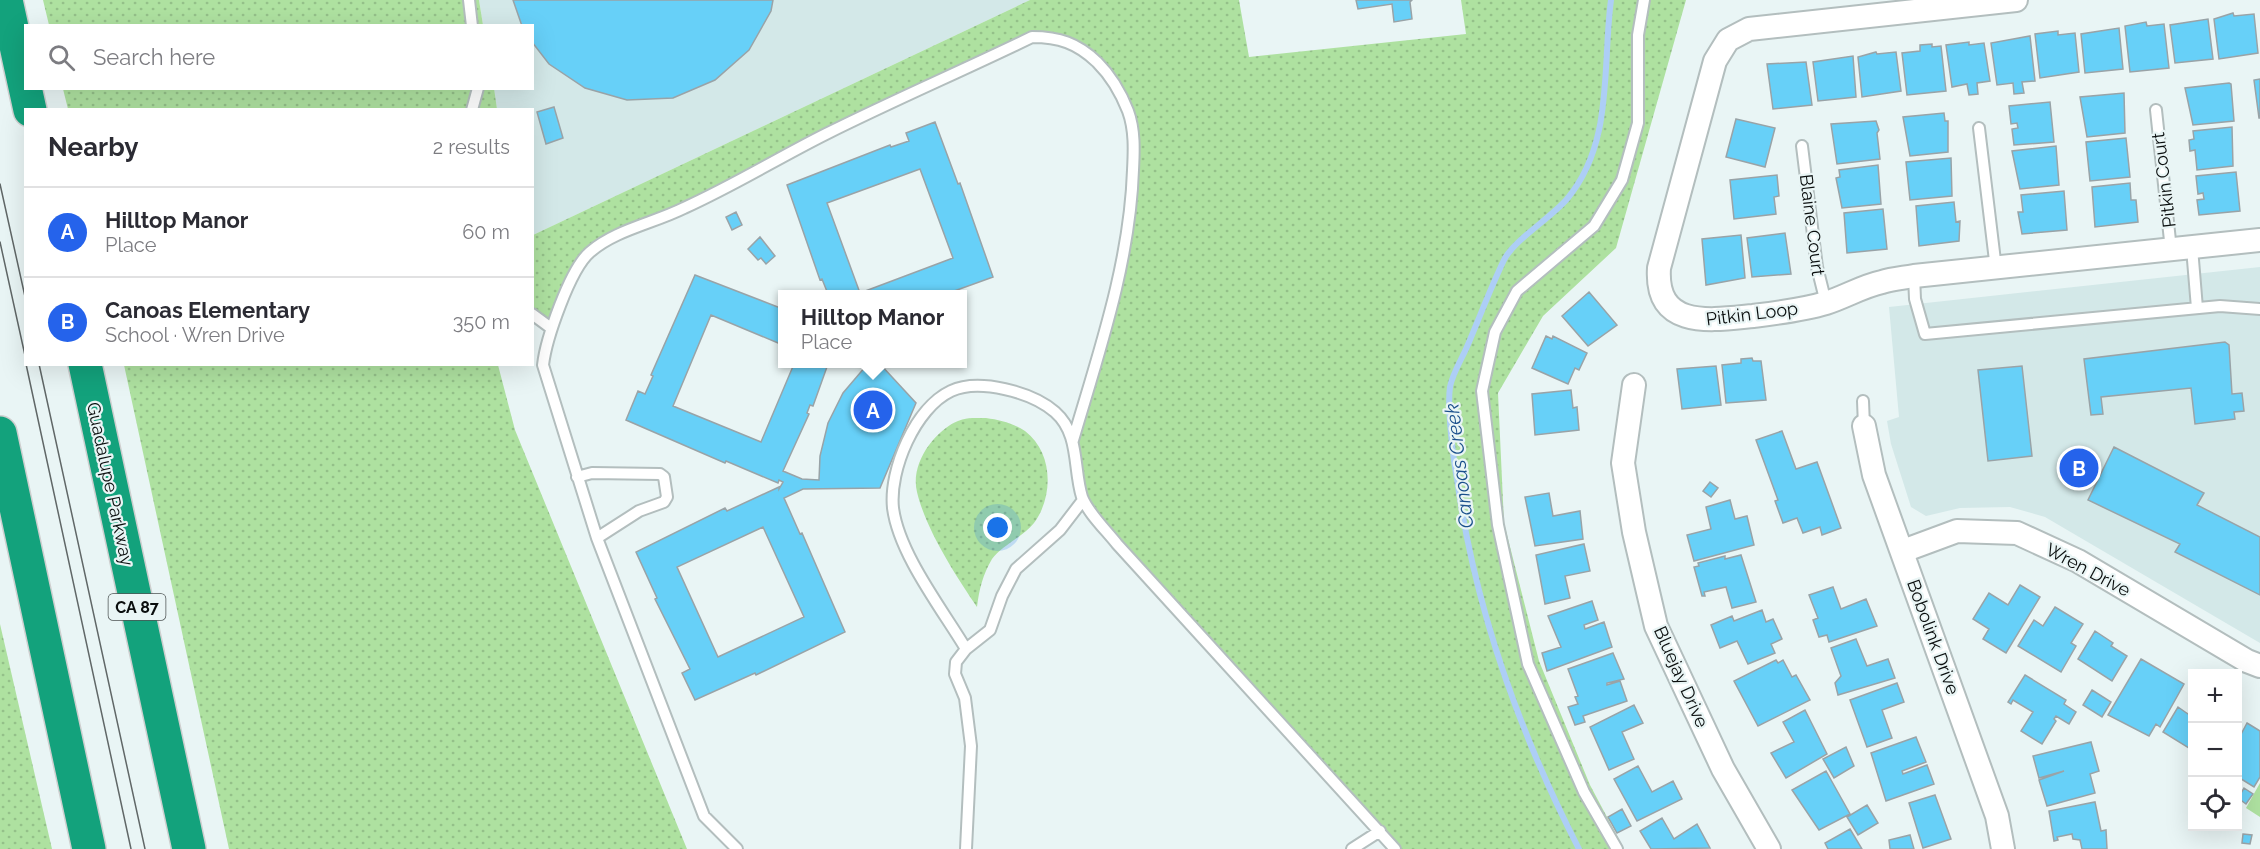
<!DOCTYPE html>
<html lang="en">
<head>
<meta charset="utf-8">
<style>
  body { margin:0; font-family:Raleway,sans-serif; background:#f2f2f3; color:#2b2b33 }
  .controls { position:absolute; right:18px; bottom:18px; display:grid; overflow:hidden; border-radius:0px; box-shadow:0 6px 24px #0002 }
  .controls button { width:54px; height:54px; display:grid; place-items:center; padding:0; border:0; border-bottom:2px solid #e1e1e2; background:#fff; color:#2b2b33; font:30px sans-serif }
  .you { position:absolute; left:998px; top:528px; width:21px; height:21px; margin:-15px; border:4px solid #fff; border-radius:50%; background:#1a73e8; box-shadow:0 0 0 9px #1a73e833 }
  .badge { display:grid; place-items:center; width:39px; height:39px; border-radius:50%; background:#2563eb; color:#fff; font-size:20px; font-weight:700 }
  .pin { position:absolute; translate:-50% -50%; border:3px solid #fff; box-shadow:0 2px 6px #0006 }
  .popup { position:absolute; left:778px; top:290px; width:189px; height:78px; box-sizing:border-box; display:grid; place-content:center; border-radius:0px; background:#fff; filter:drop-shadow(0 2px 4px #0005); font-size:20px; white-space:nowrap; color:#7c7c81 }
  .popup b { font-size:22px; color:#2b2b33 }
  .popup::after { content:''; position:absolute; left:50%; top:100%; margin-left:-12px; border:12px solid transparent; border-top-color:#fff }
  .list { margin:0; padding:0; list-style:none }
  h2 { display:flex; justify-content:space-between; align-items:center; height:78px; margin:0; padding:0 24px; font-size:26px }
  h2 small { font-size:20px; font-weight:400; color:#7c7c81 }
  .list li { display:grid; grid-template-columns:39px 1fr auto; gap:18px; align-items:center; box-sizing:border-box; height:90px; padding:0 24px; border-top:2px solid #e1e1e2 }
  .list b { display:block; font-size:22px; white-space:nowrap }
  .list p { margin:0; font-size:20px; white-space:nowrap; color:#7c7c81 }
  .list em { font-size:20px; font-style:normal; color:#7c7c81 }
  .icon { flex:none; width:33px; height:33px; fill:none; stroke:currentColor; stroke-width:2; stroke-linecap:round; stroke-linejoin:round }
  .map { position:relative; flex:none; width:2260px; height:849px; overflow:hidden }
  .search { position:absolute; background:#fff; box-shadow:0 6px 24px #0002; left:24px; top:24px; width:510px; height:66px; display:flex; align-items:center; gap:15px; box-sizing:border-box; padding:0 21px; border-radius:0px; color:#7c7c81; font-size:22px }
  .panel { position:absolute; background:#fff; box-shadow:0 6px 24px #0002; left:24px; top:108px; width:510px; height:258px; border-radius:0px }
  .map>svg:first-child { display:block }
  .built { fill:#d3e8e8 }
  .grass { fill:url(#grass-dots) }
  .park { fill:#aee1a0 }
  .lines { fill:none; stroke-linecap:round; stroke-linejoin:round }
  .stream { stroke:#adcef6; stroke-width:6 }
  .building { fill:#67d0f8; stroke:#99a3a7; stroke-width:1.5; fill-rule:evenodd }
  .lane-casing { stroke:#b3bebe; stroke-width:14 }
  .street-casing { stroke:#b3bebe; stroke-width:26 }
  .highway-casing { stroke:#cecfcf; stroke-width:36 }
  .lane { stroke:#fff; stroke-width:10 }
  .street { stroke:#fff; stroke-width:22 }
  .highway { stroke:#13a27c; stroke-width:33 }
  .tram { stroke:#606767; stroke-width:1.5 }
  .labels { text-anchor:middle; stroke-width:4.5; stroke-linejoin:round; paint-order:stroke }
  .shield { fill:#e9f5f5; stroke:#4d5353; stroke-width:1.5 }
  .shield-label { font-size:16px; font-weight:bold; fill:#0a0e0e }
  .street-label { font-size:18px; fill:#0a0e0e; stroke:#e9f5f5 }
  .water-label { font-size:20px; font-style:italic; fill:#1b508c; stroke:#e9f5f5 }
</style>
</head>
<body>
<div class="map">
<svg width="2260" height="849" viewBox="0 0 2260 849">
  <defs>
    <pattern id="grass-dots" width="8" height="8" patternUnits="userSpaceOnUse" patternTransform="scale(1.5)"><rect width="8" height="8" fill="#aee1a0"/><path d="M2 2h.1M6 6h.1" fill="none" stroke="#94c089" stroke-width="1.8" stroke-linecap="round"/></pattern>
  </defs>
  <rect width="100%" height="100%" fill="#e9f5f5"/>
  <path class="built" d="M479,0h551l-497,235 -1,-125 -35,-1 -3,-20 38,-1v-62l-49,-1z
    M2260,267v376l-215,-126 -35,-10 -50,1 -34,8 -15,-9 -20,-63 -4,-23 12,-4 -10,-110z"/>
  <path class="grass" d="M43,0h436l4,25h-434z
    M1030,0h209l10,57 217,-23 -5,-34h225l-70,248 -73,68 -45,77 6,130 35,138 51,124 34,64h-231l-310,-349 -10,-60 37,-124 24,-173 -24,-68 -28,-27 -50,-11 -444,216 -37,75 -18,-17v-76z
    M494,88l3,21h-429l-5,-20z
    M124,365h374l17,65 172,419h-458z
    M986,418c14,2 27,5 39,13 28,21 29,65 9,92 -11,14 -32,22 -42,36 -9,15 -13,31 -15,48 -21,-31 -51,-77 -60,-115 -7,-28 17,-61 41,-71 8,-4 20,-3 28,-3z
    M0,624l52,225h-52z"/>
  <path class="park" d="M2260,783v34l-14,-9z"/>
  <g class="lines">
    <path class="stream" d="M1579,849c-60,-117 -104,-240 -122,-370 -4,-22 -10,-71 -7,-92 2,-12 11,-27 16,-38 13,-30 24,-60 38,-89 9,-19 48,-43 63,-61 47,-56 35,-132 44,-199"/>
  </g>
  <path class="building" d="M513,0h260l-2,11 -22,39 -34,30 -42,18 -46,2 -42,-12 -36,-24 -17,-22v-16h-10z
    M1356,0h56l-2,2 2,17 -18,3 -2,-18 -34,5z
    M2233,13l1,3 20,-2 4,39 -39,6 -5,-40z
    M2208,19l5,40 -38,4 -5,-38z
    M2146,22l1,4 17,-2 5,44 -39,4 -5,-46z
    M2119,28l4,41 -38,4 -4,-39z
    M2058,31v4l17,-2 4,39 -39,6 -5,-44z
    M2030,36l5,45 -13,1 2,11 -10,1 -1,-11 -16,2 -6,-42z
    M1969,42v3l15,-2 6,38 -13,2 1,11 -9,1 -2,-11 -15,3 -6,-42z
    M1932,44v3l9,-1 5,45 -39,4 -5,-42 18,-2v-6z
    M1876,52l1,2 19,-2 5,39 -39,6 -4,-40z
    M1853,56l3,41 -38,4 -5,-39z
    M1806,62l6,43 -39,4 -6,-45z
    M2260,79v39h-1l-5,-38z
    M2229,83l2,1 3,37 -41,4 -8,-37z
    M2124,93l1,40 -38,4 -7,-40z
    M2050,102l4,40 -40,3 -2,-16 6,-1 -1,-5 -6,1 -2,-18z
    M554,107l9,31 -17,6 -9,-32z
    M1944,113l1,8h3v31l-38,4 -7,-39z
    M1736,119l39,9 -10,39 -39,-10z
    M1876,121l3,9 -2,3 3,26 -43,5 -6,-40z
    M935,122l23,62 2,-1 33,94 -47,17h-118l-6,-15 -2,1 -33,-95 103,-40 1,2 18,-6 -3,-8zM920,169l33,89 -93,35 -33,-90z
    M2232,127l1,39 -36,4 -2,-20 -5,1 -1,-11 5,-1 -1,-8z
    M2126,138l4,39 -40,4 -4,-39z
    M2056,146l3,39 -39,4 -8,-38z
    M1951,158l1,38 -42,4 -4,-38z
    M1878,165l3,39 -39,4 -6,-30 4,-1 -1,-7z
    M2236,172l4,39 -41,4 -2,-15 7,-1 -1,-6 -5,1 -2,-18z
    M1777,175l2,21 -5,1 2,17 -42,5 -4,-39z
    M2130,183l1,17h5l2,22 -43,5 -3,-40z
    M2064,191l3,39 -45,4 -4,-22h5l-2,-17z
    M1954,202l2,20 4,-1 -1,20 -40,5 -3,-40z
    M1883,209l4,40 -40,4 -3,-40z
    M736,212l6,13 -10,5 -6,-13z
    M1785,233l6,41 -39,3 -5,-39z
    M1741,235l4,43 -39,7 -4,-46z
    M760,237l15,19 -9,8 -5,-6 -3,2 -10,-11z
    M695,275l88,34v36l-72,-30 -38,91 88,36 33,-78h34l-15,42 -3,-1 -3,8 2,1 -26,57 19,8 17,1 1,-24 8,-33 15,-30 23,-27 -3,-2h17l36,39 -36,85 -77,1 -19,9 16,36 2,-1 43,99 -89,43 -1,-2 -60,27 -13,-27 8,-4 -35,-70 2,-1 -21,-46 89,-44 2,3 52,-24v2l4,-7 -4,-2 -1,3 -52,-22 -1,2 -99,-43 12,-29 7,3 8,-18 -2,-1zM763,527l41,90 -86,40 -41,-90z
    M1589,292l28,33 -29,21 -26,-30z
    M1546,336l6,3 1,-3 34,17 -8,17 -4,-2 -7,16 -36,-16z
    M2225,342l4,3 3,49 10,-1 2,18 -10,1 1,7 -40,5 -4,-36 -90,9 2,17 -12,1 -7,-56z
    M1752,358l1,3h8l5,39 -40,3 -4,-38 19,-2v-4z
    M1716,366l5,39 -39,4 -5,-40z
    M2022,366l10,90 -44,5 -10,-91z
    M1571,390l2,18 4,-1 2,23 -44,5 -3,-41z
    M1782,431l14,38 21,-7 24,66 -19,7 -2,-8 -17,6 -6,-15 -14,5 -8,-22 3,-1 -22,-60z
    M2114,447l90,46 -7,12 63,32v58l-85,-43 5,-8 -92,-44z
    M1710,482l8,6 -7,9 -8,-6z
    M1549,493l4,23 27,-5 3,28 -48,7 -10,-49z
    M1730,500l5,19 12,-3 7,29 -60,16 -7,-26 24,-6 -5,-22z
    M1584,544l6,27 -25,5 5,22 -25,6 -9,-49z
    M1741,555l15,47 -24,6 -6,-21 -22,5 1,4h-3l-8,-29 5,-1 -1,-3 27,-7v3z
    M2020,585l20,12 -34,56 -23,-14 6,-10 -16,-10 16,-26 19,12z
    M1833,587l8,22 25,-10 11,27 -48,16 -2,-7 -8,2 -6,-17 5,-2 -9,-23z
    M1592,601l6,19 -14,5 1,4 19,-7 8,25 -65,24 -5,-18 19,-6 -13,-31z
    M2055,607l28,17 -12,19 5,3 -15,26 -43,-26 16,-26 9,6z
    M1762,610l4,12 7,-3 9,20 -11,5 4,9 -27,11 -11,-23 -17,7 -9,-23 21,-9 2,5z
    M2095,631l18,12 -2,3 16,10 -15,25 -34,-22z
    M1856,639l11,27 21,-7 7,19 -57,17 -3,-12 6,-7 -10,-28z
    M1613,653l11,26 -17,4v2l13,-4 7,20 -44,15 2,6 -10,3 -7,-18 10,-3 -3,-7 3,-1 -10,-27z
    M2141,659l43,25 -24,43 -4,-3 -7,12 -41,-21z
    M1776,660l2,3 5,-3 9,17 4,-2 14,25 -52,26 -24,-45z
    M2025,675l41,25 -2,4 12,8 -7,12 -13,-8 -2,3 2,2 -14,23 -21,-13 12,-19 -20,-12 -2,4 -3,-2z
    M1897,683l7,19 -22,8 10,28 -25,9 -17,-47z
    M2092,690l19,12 -9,15 -19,-12z
    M1634,705l9,18 -21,9 12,27 -25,11 -19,-43z
    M2178,707l10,7 4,-7v43l-29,-18z
    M1805,710l22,44 -41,24 -15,-25 23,-11 -11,-20z
    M2247,723l13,8v46l-6,10 -16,-10v-37z
    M1916,737l10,25 -24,9 1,3 24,-9 7,19 -48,17 -15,-48z
    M2091,742l8,29 -9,3 5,19 -48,13 -8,-26 25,-9 -25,7 -6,-22z
    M1846,747l8,19 -20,12 -11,-19z
    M1638,766l14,26 21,-11 9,18 -45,22 -23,-42z
    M1826,771l24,43 -31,16 -27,-40z
    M2244,788l9,6 -7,10 -8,-6z
    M1935,795l16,44 -28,9 -14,-45z
    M2095,802l6,29 5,-1 1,19h-25l-2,-9 -7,-1 -1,-5 -15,3 1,3 -4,1 -5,-30z
    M1867,805l11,18 -20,12 -11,-18z
    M1622,809l9,17 -14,7 -9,-16z
    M1662,818l12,21 23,-15 13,24 -59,1 -11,-18z
    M1850,829l12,20h-34l-3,-6z
    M2243,834l9,1 -2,9 -8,-1z
    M1910,835l4,14h-24l-1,-9z"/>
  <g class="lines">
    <g class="lane-casing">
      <path id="lane" d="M469,0l3,26
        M472,110l6,-22
        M2156,110l15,140
        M1979,128l17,141
        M1802,146l15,121 9,36
        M2192,248l5,60
        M1914,276l1,23 10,35 295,-28 40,3
        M532,314l19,14
        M1863,401l1,25
        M577,477l15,-4 68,1 4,3 3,20 -3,5 -25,9 -42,27
        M966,649c-24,-40 -67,-95 -73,-141 -4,-38 22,-100 58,-117 28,-13 81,1 104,21 25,22 18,56 27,85 6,16 24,33 35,47l278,305
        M737,849l-33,-33 -107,-278 -54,-173c3,-26 27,-96 47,-113 25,-22 64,-29 94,-44 49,-22 94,-50 142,-74 68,-34 138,-64 206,-97 27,0 45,6 65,25 14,14 24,31 31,49 7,19 6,40 5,59 -3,92 -34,182 -60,270
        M966,849l5,-103 -6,-48 -10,-24 1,-12 10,-13 24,-19 12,-34 14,-27 44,-39 23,-30
        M1352,849l28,-18
        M1617,849l-33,-57 -56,-128 -30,-139 -16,-134 13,-59 22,-41 77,-65 28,-46 16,-57v-88l6,-35"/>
    </g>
    <g class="street-casing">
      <path id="street" d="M2016,0l-267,29 -21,11 -13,21 -56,207c-4,62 53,52 94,48 24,-3 50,-6 73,-13 19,-6 37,-17 56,-21 10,-3 21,-4 32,-6l346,-36
        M1634,385l-11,78 11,69 22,94 67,143 46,80
        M1864,426l10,49 123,341 6,33
        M1903,551l54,-20 60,2 61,28 169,100 13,5"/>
    </g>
    <g class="highway-casing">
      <path id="highway" d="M6,0l24,110
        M85,364l104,485
        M0,433l89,416"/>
    </g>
    <use href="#lane" class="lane"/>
    <use href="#street" class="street"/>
    <use href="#highway" class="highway"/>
    <path class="tram" d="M0,184l26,117
      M0,242l26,118
      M26,364l105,485
      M39,364l106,485"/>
  </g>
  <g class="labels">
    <rect class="shield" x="108.5" y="594" width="57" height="26" rx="4.5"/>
    <g class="shield-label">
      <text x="137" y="613">CA 87</text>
    </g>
    <g class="street-label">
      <text transform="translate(2164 180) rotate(-97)" y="6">Pitkin Court</text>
      <text transform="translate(1812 225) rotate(83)" y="6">Blaine Court</text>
      <text transform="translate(1752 314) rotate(-7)" y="6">Pitkin Loop</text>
      <text transform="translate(110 484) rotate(78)" y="6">Guadalupe Parkway</text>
      <text transform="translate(2088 570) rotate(28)" y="6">Wren Drive</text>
      <text transform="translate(1933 637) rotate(70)" y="6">Bobolink Drive</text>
      <text transform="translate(1681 677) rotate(66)" y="6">Bluejay Drive</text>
    </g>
    <g class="water-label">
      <text transform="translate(1459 466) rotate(-97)" y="7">Canoas Creek</text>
    </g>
  </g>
</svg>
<div class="controls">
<button>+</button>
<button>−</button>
<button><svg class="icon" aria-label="locate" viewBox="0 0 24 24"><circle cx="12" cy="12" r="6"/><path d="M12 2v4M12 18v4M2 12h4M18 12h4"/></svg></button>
</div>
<div class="you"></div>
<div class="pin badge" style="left:873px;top:410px">A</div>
<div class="popup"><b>Hilltop Manor</b>Place</div>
<div class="pin badge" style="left:2079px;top:468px">B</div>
<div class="search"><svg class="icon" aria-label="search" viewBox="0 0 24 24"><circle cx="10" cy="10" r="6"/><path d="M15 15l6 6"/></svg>Search here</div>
<section class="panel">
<h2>Nearby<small>2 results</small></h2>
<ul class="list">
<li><span class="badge">A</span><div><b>Hilltop Manor</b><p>Place</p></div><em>60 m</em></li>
<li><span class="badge">B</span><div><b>Canoas Elementary</b><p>School · Wren Drive</p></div><em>350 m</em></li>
</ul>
</section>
</div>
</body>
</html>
